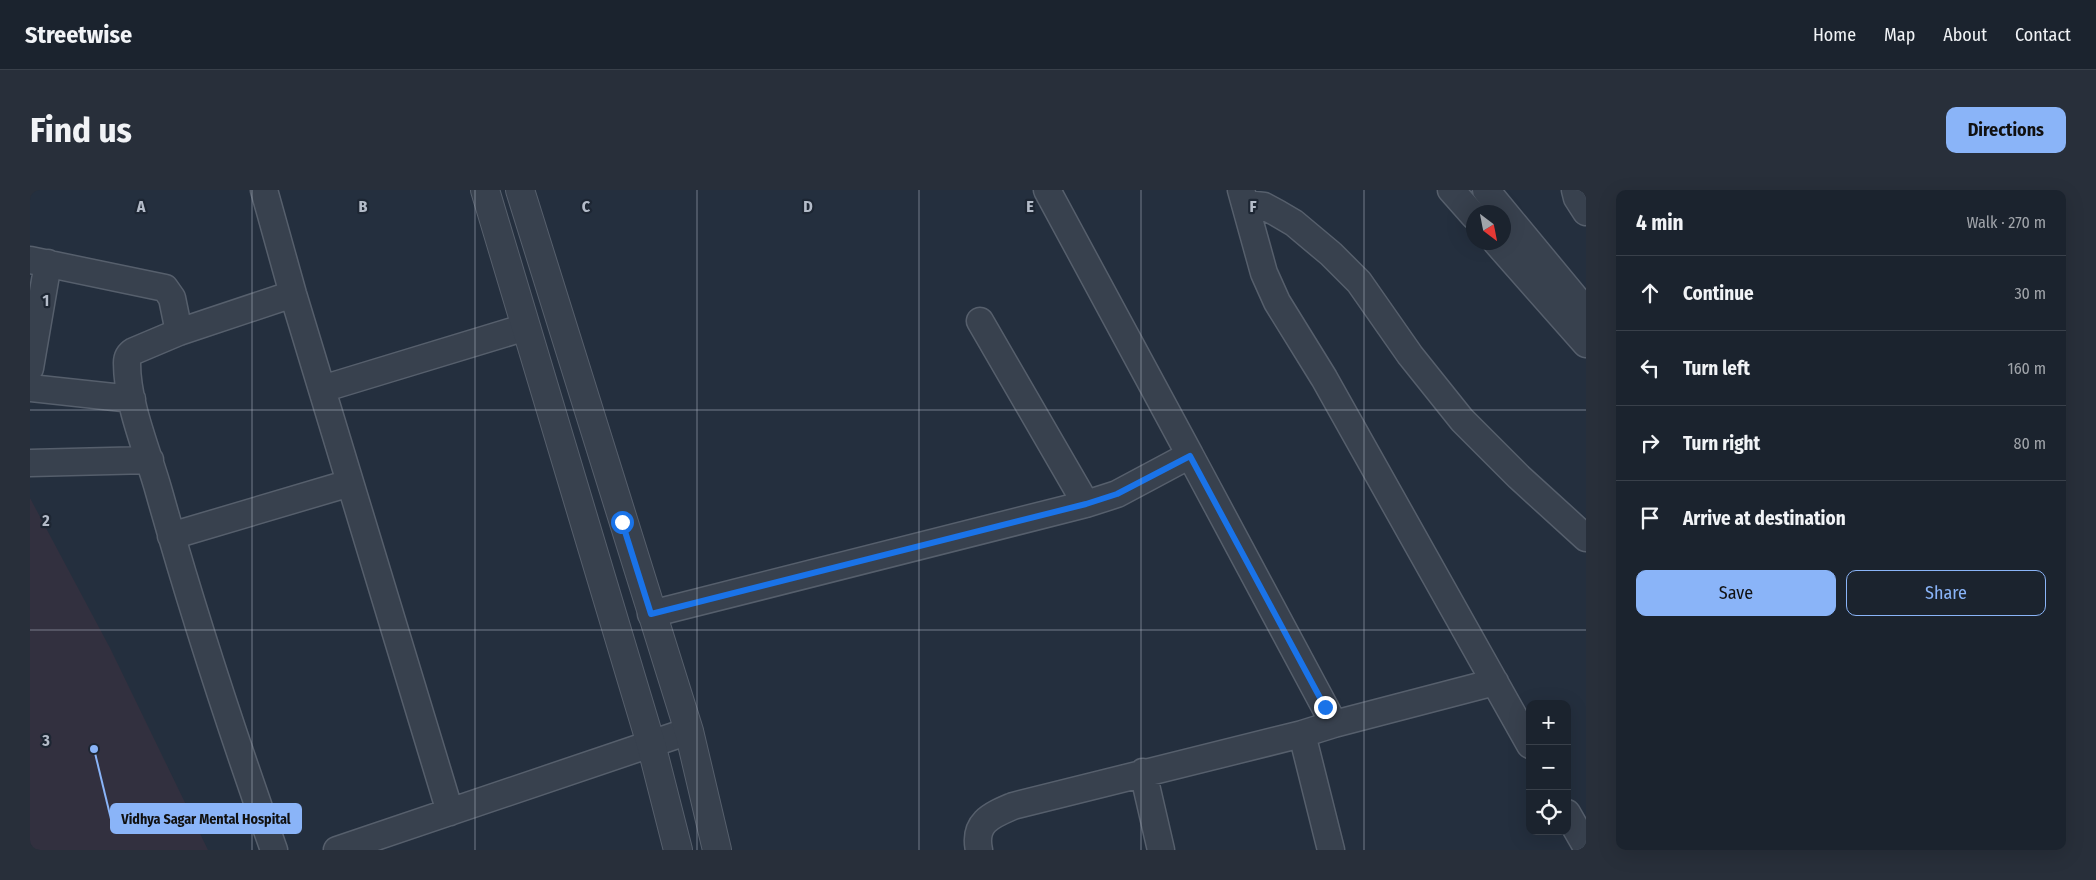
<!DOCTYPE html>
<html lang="en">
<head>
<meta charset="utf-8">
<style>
  body { margin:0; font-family:"Fira Sans Condensed",sans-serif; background:#282f3a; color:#f1f3f6 }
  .controls { position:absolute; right:15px; bottom:15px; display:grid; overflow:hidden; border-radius:10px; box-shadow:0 5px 20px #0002 }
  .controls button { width:45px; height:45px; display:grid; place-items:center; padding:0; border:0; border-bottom:1px solid #39404a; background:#1b232e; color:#f1f3f6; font:25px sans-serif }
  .compass { position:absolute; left:1436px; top:15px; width:45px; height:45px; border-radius:50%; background:#1b232e; box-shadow:0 5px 20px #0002; rotate:148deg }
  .stop { position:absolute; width:15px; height:15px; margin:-11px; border:4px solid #1a73e8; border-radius:50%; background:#fff }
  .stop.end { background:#1a73e8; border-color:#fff; box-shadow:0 1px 5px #0008 }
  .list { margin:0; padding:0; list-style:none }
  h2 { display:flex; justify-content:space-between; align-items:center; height:65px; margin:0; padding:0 20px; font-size:21px }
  h2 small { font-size:16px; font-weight:400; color:#a0a4aa }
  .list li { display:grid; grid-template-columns:32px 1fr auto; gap:15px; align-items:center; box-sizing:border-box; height:75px; padding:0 20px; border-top:1px solid #39404a }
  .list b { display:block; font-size:19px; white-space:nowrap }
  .list em { font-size:16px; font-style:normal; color:#a0a4aa }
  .actions { display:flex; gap:10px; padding:15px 20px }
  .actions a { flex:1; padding:11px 0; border:1px solid #8ab4f8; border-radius:10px; text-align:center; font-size:18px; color:#8ab4f8 }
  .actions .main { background:#8ab4f8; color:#111 }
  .icon { flex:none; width:28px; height:28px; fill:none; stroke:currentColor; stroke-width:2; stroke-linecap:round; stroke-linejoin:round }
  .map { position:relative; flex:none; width:1556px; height:660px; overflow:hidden; border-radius:10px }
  header { display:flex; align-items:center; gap:30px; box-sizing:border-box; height:70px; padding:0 25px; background:#1b232e; border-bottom:1px solid #39404a }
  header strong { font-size:24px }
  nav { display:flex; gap:28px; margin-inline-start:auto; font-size:18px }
  .intro { display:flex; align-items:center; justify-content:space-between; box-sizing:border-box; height:120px; padding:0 30px }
  h1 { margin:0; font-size:35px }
  .button { padding:12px 22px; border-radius:10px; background:#8ab4f8; color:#111; font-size:18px; font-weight:700 }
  main { display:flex; gap:30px; padding:0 30px }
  aside { flex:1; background:#1b232e; border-radius:10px; box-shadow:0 5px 20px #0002 }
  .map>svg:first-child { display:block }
  .medical { fill:#32303f }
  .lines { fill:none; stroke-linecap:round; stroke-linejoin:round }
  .minor-casing { stroke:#565f6c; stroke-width:29 }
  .tertiary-casing { stroke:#565f6c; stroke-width:30 }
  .minor { stroke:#38414e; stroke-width:26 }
  .tertiary { stroke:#38414e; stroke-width:28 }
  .route { stroke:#1a73e8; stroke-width:6 }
  .grid { fill:none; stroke:#b4bcc9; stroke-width:1; stroke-opacity:0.55 }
  .grid-label { font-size:16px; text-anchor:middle; font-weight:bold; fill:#b4bcc9; stroke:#1d2633; stroke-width:4.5; stroke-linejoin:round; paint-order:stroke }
  .leader { fill:none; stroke:#8ab4f8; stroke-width:2 }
  .callout-dot { fill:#8ab4f8; stroke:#1d2633; stroke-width:2 }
  .callout { fill:#8ab4f8; stroke:#8ab4f8; stroke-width:2 }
  .callout-label { font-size:14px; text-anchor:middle; font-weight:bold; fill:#111 }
</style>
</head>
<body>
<header>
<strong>Streetwise</strong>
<nav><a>Home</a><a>Map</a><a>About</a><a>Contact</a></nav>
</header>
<div class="intro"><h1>Find us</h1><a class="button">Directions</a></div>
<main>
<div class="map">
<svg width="1556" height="660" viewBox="0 0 1556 660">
  <rect width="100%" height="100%" fill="#242f3e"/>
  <path class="medical" d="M0,308l80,150 98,202h-178z"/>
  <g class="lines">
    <g class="minor-casing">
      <path id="minor" d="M234,0l29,104 157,518
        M1017,0l143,265
        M1211,0l23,83 13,29 47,76 206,367
        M1421,0l23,26
        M1456,0l100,121
        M1545,0l2,8 9,14
        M1216,14l18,2 13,7 17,10 37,31 28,28 51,73 52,65 57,57 67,61
        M1466,52l90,102
        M0,70l135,28 7,10 7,34
        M950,131l106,183
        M0,178l18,-105
        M0,198l102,11
        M292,199l204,-62
        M0,273l120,-3
        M141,346l179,-53
        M621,424l435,-110 31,-10 73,-39 144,269
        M1272,544l29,116
        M1113,582l18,78
        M1537,623l19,33
        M244,660c-42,-118 -81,-237 -115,-358 -11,-40 -32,-87 -32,-129 0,-6 2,-9 7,-12l45,-19 114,-38
        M307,660l352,-119
        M949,660c-6,-28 13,-35 34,-44l289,-72 32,-10 161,-42"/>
    </g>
    <g class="tertiary-casing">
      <path id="tertiary" d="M455,0l166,554 27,106
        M490,0l169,541 28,119"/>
    </g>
    <use href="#minor" class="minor"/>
    <use href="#tertiary" class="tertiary"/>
  </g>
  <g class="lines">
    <path class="route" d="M592,332l29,92 435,-110 31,-10 73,-38 135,251"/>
  </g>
  <path class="grid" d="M222,0v660M445,0v660M667,0v660M889,0v660M1111,0v660M1334,0v660M0,220h1556M0,440h1556"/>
  <g class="grid-label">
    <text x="111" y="22">A</text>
    <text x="333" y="22">B</text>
    <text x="556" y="22">C</text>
    <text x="778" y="22">D</text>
    <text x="1000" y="22">E</text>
    <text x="1223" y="22">F</text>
    <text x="16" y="116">1</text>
    <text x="16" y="336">2</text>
    <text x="16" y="556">3</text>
  </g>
  <path class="leader" d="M64 559L81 629"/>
  <circle class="callout-dot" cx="64" cy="559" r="5"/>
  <rect class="callout" x="81" y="614" width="190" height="29" rx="5"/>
  <g class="callout-label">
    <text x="176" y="634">Vidhya Sagar Mental Hospital</text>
  </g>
</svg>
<div class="controls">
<button>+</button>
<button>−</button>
<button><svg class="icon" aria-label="locate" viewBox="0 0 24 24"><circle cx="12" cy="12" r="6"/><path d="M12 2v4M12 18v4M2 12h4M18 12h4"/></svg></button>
</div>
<svg class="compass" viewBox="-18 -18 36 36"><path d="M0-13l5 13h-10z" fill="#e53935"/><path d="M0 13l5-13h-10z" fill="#a0a4aa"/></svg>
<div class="stop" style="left:592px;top:332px"></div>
<div class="stop end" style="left:1295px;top:517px"></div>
</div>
<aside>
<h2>4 min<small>Walk · 270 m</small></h2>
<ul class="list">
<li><svg class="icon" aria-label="ahead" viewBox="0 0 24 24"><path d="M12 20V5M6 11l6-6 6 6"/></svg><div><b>Continue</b></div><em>30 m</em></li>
<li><svg class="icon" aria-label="left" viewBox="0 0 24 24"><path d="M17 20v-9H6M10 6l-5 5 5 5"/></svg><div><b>Turn left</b></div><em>160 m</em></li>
<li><svg class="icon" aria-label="right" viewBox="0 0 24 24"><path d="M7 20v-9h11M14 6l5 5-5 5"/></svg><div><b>Turn right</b></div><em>80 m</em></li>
<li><svg class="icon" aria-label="arrive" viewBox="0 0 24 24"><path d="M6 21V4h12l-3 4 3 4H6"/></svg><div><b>Arrive at destination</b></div></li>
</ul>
<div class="actions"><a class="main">Save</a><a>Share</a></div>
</aside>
</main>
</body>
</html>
